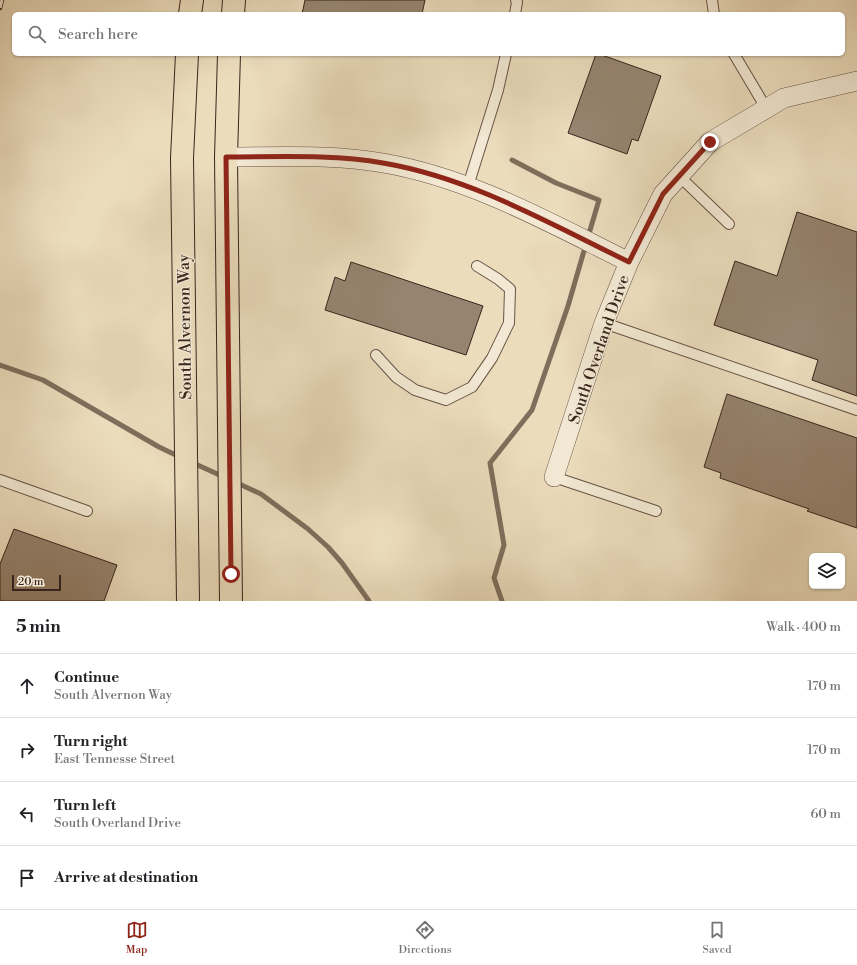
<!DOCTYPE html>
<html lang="en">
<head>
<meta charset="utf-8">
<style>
  body { margin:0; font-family:"Libre Bodoni",serif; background:#f6f6f6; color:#202124 }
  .controls { position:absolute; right:12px; bottom:12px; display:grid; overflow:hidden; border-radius:6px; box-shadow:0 1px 3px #0004 }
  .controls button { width:36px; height:36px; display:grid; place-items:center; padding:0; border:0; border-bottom:1px solid #e0e0e0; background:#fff; color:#202124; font:20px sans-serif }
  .scale { position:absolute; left:12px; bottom:10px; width:49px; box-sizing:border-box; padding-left:4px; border:2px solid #39251d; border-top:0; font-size:11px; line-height:14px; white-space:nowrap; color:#39251d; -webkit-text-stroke:3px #f2e8d3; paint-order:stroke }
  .stop { position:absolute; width:12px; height:12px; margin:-9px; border:3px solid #8f2418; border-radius:50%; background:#fff }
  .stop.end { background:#8f2418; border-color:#fff; box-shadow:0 1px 4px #0008 }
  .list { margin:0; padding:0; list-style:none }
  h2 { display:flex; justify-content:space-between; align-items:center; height:52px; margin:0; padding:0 16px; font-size:17px }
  h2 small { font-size:13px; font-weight:400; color:#757577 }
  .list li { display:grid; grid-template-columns:26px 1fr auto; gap:12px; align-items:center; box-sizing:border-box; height:64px; padding:0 16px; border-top:1px solid #e0e0e0 }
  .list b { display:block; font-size:15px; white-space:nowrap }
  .list p { margin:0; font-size:13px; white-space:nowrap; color:#757577 }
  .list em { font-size:13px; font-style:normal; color:#757577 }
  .icon { flex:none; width:22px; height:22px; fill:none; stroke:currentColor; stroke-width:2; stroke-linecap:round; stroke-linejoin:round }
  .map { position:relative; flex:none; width:857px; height:601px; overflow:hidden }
  .search { position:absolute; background:#fff; box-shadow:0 1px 3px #0004; left:12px; right:12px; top:12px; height:44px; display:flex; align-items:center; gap:10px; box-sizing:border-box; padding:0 14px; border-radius:6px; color:#757577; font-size:15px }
  .sheet { height:308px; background:#fff }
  nav { display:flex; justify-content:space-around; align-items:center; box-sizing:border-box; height:56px; border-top:1px solid #e0e0e0; background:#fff; font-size:11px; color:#757577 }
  nav a { display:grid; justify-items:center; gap:2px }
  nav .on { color:#8f2418 }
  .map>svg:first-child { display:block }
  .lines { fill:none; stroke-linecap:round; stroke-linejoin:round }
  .stream { stroke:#7f6e5c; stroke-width:5 }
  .building { fill:#968470; stroke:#39251d }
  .lane-casing { stroke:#665345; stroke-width:12 }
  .street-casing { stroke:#665345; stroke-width:20 }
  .primary-casing { stroke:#39251d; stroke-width:24 }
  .lane { stroke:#f2e8d3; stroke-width:10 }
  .street { stroke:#f2e8d3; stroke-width:19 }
  .primary { stroke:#ebdcbc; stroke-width:22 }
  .rail-casing { stroke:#39251d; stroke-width:4.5 }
  .rail { stroke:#f2e8d3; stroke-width:3; stroke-dasharray:9; stroke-linecap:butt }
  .route { stroke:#8f2418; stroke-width:5 }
  .labels { text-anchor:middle; stroke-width:3; stroke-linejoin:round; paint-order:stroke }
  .street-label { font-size:16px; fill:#39251d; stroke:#f2e8d3 }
</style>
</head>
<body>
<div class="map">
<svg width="857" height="601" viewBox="0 0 857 601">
  <rect width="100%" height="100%" fill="#ebdcbc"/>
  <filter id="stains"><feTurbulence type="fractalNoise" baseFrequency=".005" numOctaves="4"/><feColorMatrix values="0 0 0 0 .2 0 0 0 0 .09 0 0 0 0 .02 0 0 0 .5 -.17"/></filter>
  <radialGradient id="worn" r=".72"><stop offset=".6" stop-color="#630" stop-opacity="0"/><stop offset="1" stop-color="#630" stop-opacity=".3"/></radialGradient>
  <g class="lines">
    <path class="stream" d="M512,160l44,23 43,17 -11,37
      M0,365l43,15 116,67 21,10
      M191,462l33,15
      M235,482l26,12 47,35 20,18 14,16 27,38
      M502,601l-8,-23 10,-33 -14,-82 42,-53 36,-104 18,-62"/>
  </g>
  <path class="building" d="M305,0h120l-3,14h-120z
    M596,54h3l62,22 -23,65 -6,-2 -5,15 -59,-21z
    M797,212l60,20v164l-45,-16 6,-20 -104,-35 21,-64 42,15z
    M351,262l132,44 -17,49 -141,-45 10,-33 10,4z
    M727,394l130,44v90l-50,-17 2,-2 -89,-31 1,-5 -17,-6z
    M14,529l103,36 -13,36h-101l-3,-1v-36z"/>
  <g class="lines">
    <g class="lane-casing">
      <path id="lane" d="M712,0l2,14
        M515,14l2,-12 -1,-2
        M734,54l32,54
        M679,176l50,48
        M468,186l30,-96 8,-36
        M604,323l253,87
        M376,355l20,22 19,13 31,10 26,-13 20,-29 17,-35 1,-34 -12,-10 -21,-13
        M554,477l102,34
        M0,480l87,31"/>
    </g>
    <g class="street-casing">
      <path id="street" d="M226,157c51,0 107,-3 157,6 88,15 167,60 246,99
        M554,477l50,-154 25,-61 34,-68 47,-52 74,-44 73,-17"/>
    </g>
    <g class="primary-casing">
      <path id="primary" d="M190,14l2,-14
        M233,14l1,-14
        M187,54l-5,104 6,443
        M229,54l-3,103 5,444"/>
    </g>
    <use href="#lane" class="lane"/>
    <use href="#street" class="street"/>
    <use href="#primary" class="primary"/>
    <g class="rail-casing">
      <path id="rail" d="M0,8l2,-8"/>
    </g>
    <use href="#rail" class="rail"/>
  </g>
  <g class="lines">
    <path class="route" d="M231,574l-5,-417c50,0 107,-3 157,6 88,15 166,60 246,99l34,-68 47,-52"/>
  </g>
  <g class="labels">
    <g class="street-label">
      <text transform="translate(184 327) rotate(-91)" y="6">South Alvernon Way</text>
      <text transform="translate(598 349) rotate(-71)" y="6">South Overland Drive</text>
    </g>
  </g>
  <rect width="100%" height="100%" filter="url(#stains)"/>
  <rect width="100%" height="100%" fill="url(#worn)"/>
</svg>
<div class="controls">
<button><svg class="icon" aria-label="layers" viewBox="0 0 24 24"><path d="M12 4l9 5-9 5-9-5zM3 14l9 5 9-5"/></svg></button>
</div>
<div class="scale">20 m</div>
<div class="stop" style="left:231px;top:574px"></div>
<div class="stop end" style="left:710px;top:142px"></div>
<div class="search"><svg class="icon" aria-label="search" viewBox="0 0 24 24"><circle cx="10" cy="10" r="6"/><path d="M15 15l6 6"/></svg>Search here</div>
</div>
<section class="sheet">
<h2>5 min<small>Walk · 400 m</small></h2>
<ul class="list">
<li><svg class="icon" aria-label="ahead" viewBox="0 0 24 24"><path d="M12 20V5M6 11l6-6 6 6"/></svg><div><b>Continue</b><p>South Alvernon Way</p></div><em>170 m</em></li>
<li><svg class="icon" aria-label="right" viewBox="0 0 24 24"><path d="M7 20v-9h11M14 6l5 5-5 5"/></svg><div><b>Turn right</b><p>East Tennesse Street</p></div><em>170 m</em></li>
<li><svg class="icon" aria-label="left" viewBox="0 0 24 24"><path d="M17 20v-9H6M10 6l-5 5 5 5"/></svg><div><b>Turn left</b><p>South Overland Drive</p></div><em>60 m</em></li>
<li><svg class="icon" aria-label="arrive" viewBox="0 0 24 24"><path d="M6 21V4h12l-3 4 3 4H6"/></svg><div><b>Arrive at destination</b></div></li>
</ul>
</section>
<nav>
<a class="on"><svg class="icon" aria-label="map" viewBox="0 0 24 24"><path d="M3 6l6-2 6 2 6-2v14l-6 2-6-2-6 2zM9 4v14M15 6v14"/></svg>Map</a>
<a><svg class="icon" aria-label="directions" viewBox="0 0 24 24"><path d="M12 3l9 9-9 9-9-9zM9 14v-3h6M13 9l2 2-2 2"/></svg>Directions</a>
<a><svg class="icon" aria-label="saved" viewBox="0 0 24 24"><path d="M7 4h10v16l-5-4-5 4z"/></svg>Saved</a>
</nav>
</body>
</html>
